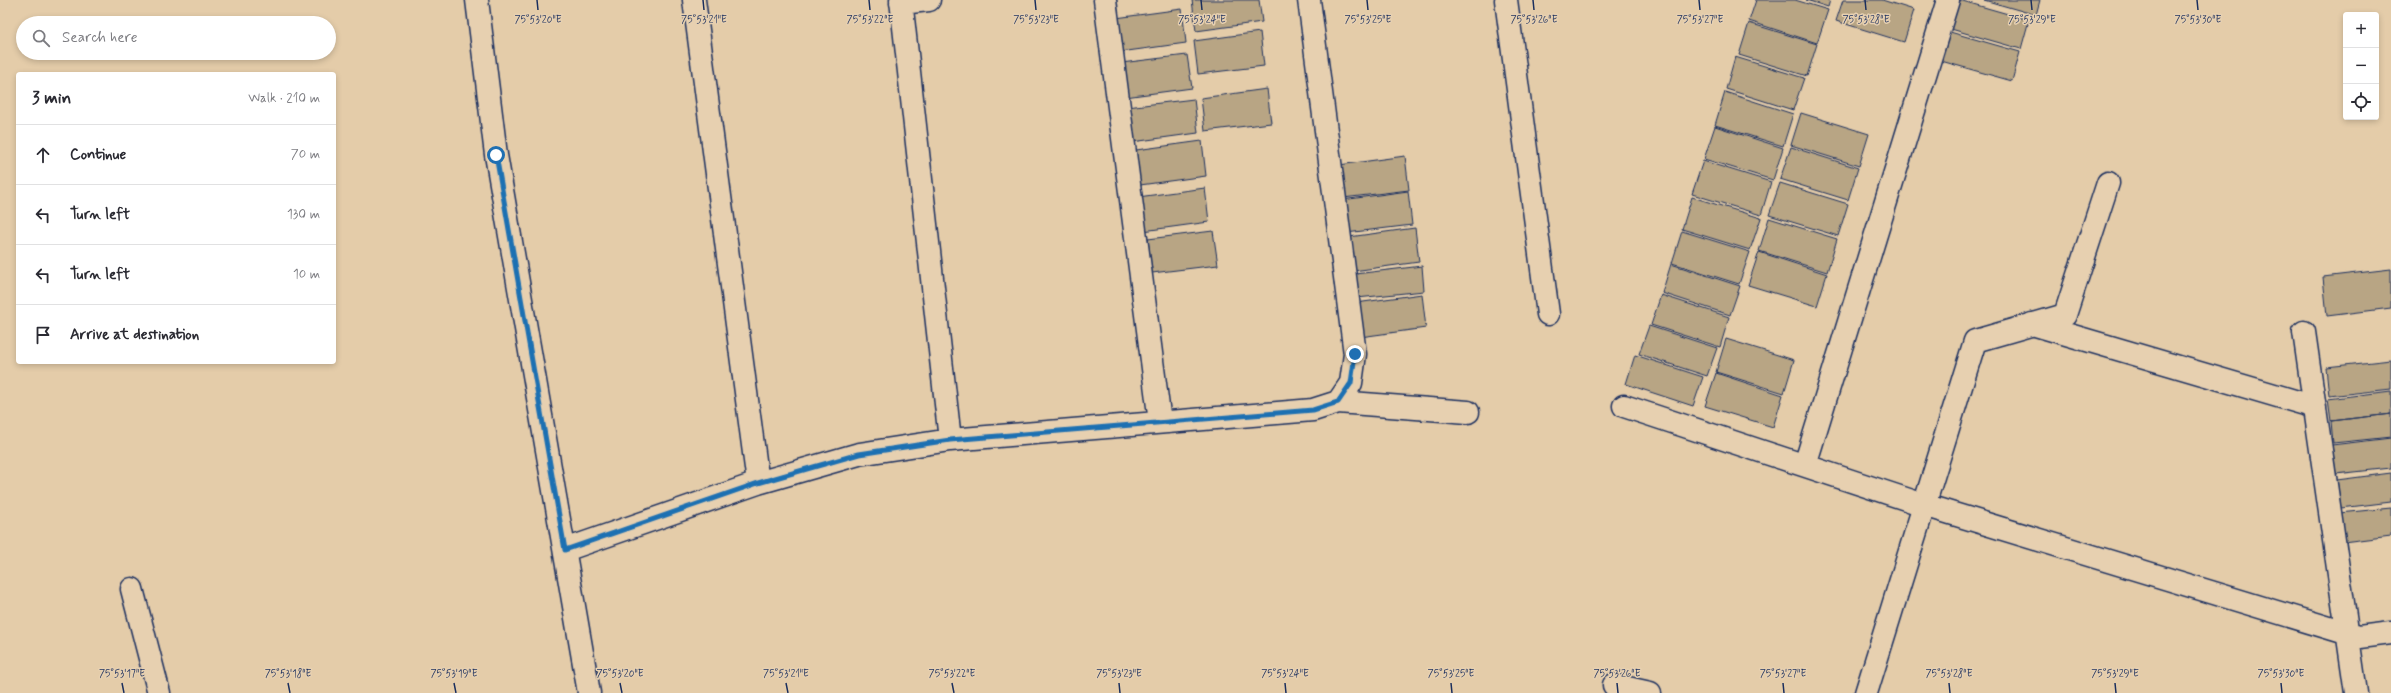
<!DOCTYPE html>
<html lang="en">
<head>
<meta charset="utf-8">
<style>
  body { margin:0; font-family:Mynerve,sans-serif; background:#f2f2f3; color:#2b2b33 }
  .controls { position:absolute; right:12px; top:12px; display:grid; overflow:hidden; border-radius:4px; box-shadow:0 2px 6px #0003 }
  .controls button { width:36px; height:36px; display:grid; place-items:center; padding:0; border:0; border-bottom:1px solid #e1e1e2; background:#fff; color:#2b2b33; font:20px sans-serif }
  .stop { position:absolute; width:12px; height:12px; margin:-9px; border:3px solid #1f6fb2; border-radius:50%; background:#fff }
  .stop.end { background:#1f6fb2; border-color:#fff; box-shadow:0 1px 4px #0008 }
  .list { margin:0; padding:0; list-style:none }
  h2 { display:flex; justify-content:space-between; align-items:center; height:52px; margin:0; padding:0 16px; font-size:17px }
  h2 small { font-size:13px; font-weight:400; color:#7c7c81 }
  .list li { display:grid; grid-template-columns:26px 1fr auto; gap:12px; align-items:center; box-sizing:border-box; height:60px; padding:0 16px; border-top:1px solid #e1e1e2 }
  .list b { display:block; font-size:15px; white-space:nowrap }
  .list em { font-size:13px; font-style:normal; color:#7c7c81 }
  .icon { flex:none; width:22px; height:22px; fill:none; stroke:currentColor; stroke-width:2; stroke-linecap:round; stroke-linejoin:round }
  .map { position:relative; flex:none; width:2391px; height:693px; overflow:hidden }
  .search { position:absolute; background:#fff; box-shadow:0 2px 6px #0003; left:16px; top:16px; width:320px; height:44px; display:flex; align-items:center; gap:10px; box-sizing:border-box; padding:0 14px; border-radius:22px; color:#7c7c81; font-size:15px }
  .panel { position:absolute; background:#fff; box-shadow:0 2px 6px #0003; left:16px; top:72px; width:320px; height:292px; border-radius:4px }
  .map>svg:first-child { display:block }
  .building { fill:#b8a584; stroke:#1b2f5e }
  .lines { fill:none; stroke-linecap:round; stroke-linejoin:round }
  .service-casing { stroke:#1b2f5e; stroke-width:25 }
  .minor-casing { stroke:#1b2f5e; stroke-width:25 }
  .service { stroke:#e7d0b0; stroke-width:22 }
  .minor { stroke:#e7d0b0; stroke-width:22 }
  .route { stroke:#1f6fb2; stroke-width:5 }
  .ticks { fill:none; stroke:#1b2f5e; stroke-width:1.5 }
  .ticks-label { font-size:10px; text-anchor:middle; fill:#1b2f5e; stroke:#e7d0b0; stroke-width:3; stroke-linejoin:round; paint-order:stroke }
</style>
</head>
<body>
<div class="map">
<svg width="2391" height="693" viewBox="0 0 2391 693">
  <rect width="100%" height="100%" fill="#e4cca9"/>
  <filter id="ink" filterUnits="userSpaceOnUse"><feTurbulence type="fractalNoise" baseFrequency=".025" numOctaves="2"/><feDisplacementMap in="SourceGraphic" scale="8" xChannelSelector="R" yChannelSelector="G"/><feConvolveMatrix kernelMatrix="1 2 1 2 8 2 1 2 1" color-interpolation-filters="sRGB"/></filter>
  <g filter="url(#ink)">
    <path class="building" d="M1192,0h67l3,22 -66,9z
      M1756,0h39l33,10 -11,33 -68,-22z
      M1806,0h24l-2,7z
      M1843,0h39l32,10 -10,32 -68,-21z
      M1952,0h7l70,20 -8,29 -77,-22z
      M1984,0h56l-4,15z
      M1182,9l4,34 -66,9 -4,-34z
      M1749,23l68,21 -10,32 -68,-21z
      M1943,30l77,22 -8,29 -78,-22z
      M1260,32l4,34 -66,8 -4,-33z
      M1187,55l5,33 -67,9 -4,-34z
      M1735,57l69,21 -11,32 -67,-21z
      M1267,89l4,34 -66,8 -4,-33z
      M1725,92l68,22 -10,32 -68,-21z
      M1194,99l4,34 -66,9 -5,-35z
      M1801,113l68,21 -10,32 -68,-21z
      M1715,126l68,22 -10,32 -69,-21z
      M1202,141l4,35 -66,9 -4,-35z
      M1791,147l67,21 -10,32 -68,-21z
      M1405,156l4,34 -66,8 -4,-33z
      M1703,161l68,21 -10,33 -69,-21z
      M1780,183l68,21 -10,32 -69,-21z
      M1205,188l4,34 -66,9 -5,-34z
      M1408,191l4,34 -66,8 -4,-33z
      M1692,197l69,21 -11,32 -68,-21z
      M1769,218l68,21 -10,33 -68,-21z
      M1415,228l4,34 -66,9 -4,-34z
      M1213,231l5,34 -66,8 -4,-34z
      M1682,231l68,21 -11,32 -67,-21z
      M1759,252l68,22 -10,32 -69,-21z
      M1671,264l69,22 -10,29 -68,-22z
      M1422,266l2,25 -67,7 -2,-24z
      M2391,269v39l-64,8 -4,-39z
      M1422,294l4,34 -66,9 -4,-34z
      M1661,295l68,22 -9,30 -69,-22z
      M1649,326l68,22 -10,28 -68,-22z
      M1726,339l68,21 -10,33 -68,-21z
      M1635,355l68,22 -10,29 -67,-22z
      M2391,360v29l-62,7 -3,-29z
      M1716,373l67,22 -10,32 -68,-21z
      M2391,391v23l-60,7 -3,-22z
      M2391,414v23l-58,6 -2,-22z
      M2391,438v30l-55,6 -4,-29z
      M2391,473v29l-50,6 -4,-28z
      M2391,508v28l-48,6 -3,-29z"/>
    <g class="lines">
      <g class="service-casing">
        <path id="service" d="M132,589l27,104"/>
      </g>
      <g class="minor-casing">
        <path id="minor" d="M477,0l19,155 93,538
          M694,0l64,483
          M901,0l49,440
          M1105,0l55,422
          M1506,0l42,314
          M901,3l28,-3
          M2032,324l283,83
          M2304,332l52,361
          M1338,402l130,10
          M1624,406l300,99 435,132 32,-4
          M1805,465l143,-465
          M565,550l193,-67 101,-29 91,-14 363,-30 25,-8 13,-19 4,-29 -46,-354
          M1614,685l36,8
          M1866,693l109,-352 90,-26 43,-132"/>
      </g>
      <use href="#service" class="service"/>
      <use href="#minor" class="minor"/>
    </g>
  </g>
  <g class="lines" filter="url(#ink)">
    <path class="route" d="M496,155l69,395 193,-67 101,-29 91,-14 363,-30 25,-8 13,-19 4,-29"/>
  </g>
  <path class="ticks" d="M537,0l1,10M703,0l1,10M869,0l1,10M1035,0l1,10M1201,0l1,10M1367,0l1,10M1533,0l1,10M1699,0l1,10M1865,0l1,10M2031,0l1,10M2197,0l1,10M122,683l2,10M288,683l2,10M454,683l2,10M620,683l2,10M786,683l2,10M952,683l2,10M1119,683l1,10M1285,683l1,10M1451,683l1,10M1617,683l1,10M1783,683l1,10M1949,683l1,10M2115,683l1,10M2281,683l1,10"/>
  <g class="ticks-label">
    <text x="538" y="23">75°53'20"E</text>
    <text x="704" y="23">75°53'21"E</text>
    <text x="870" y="23">75°53'22"E</text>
    <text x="1036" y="23">75°53'23"E</text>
    <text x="1202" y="23">75°53'24"E</text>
    <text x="1368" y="23">75°53'25"E</text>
    <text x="1534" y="23">75°53'26"E</text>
    <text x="1700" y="23">75°53'27"E</text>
    <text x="1866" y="23">75°53'28"E</text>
    <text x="2032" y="23">75°53'29"E</text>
    <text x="2198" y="23">75°53'30"E</text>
    <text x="122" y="677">75°53'17"E</text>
    <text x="288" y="677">75°53'18"E</text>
    <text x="454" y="677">75°53'19"E</text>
    <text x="620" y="677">75°53'20"E</text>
    <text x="786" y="677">75°53'21"E</text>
    <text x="952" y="677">75°53'22"E</text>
    <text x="1119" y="677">75°53'23"E</text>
    <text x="1285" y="677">75°53'24"E</text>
    <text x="1451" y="677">75°53'25"E</text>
    <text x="1617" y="677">75°53'26"E</text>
    <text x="1783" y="677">75°53'27"E</text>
    <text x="1949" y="677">75°53'28"E</text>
    <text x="2115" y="677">75°53'29"E</text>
    <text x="2281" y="677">75°53'30"E</text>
  </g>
</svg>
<div class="controls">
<button>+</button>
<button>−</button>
<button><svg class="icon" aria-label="locate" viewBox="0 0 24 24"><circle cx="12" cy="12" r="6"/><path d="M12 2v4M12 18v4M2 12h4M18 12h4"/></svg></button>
</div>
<div class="stop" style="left:496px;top:155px"></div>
<div class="stop end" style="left:1355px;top:354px"></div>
<div class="search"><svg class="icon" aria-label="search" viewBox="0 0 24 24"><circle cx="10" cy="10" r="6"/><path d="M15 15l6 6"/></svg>Search here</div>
<section class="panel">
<h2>3 min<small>Walk · 210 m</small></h2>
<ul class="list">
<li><svg class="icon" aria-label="ahead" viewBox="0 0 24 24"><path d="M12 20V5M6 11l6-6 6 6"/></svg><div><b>Continue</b></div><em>70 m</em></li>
<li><svg class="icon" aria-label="left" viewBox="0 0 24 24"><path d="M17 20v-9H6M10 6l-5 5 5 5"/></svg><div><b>Turn left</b></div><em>130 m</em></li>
<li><svg class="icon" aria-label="left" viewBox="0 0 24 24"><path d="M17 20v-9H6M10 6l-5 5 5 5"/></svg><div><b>Turn left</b></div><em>10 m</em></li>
<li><svg class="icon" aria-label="arrive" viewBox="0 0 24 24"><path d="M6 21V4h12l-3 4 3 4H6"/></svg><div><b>Arrive at destination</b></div></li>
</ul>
</section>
</div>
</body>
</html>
